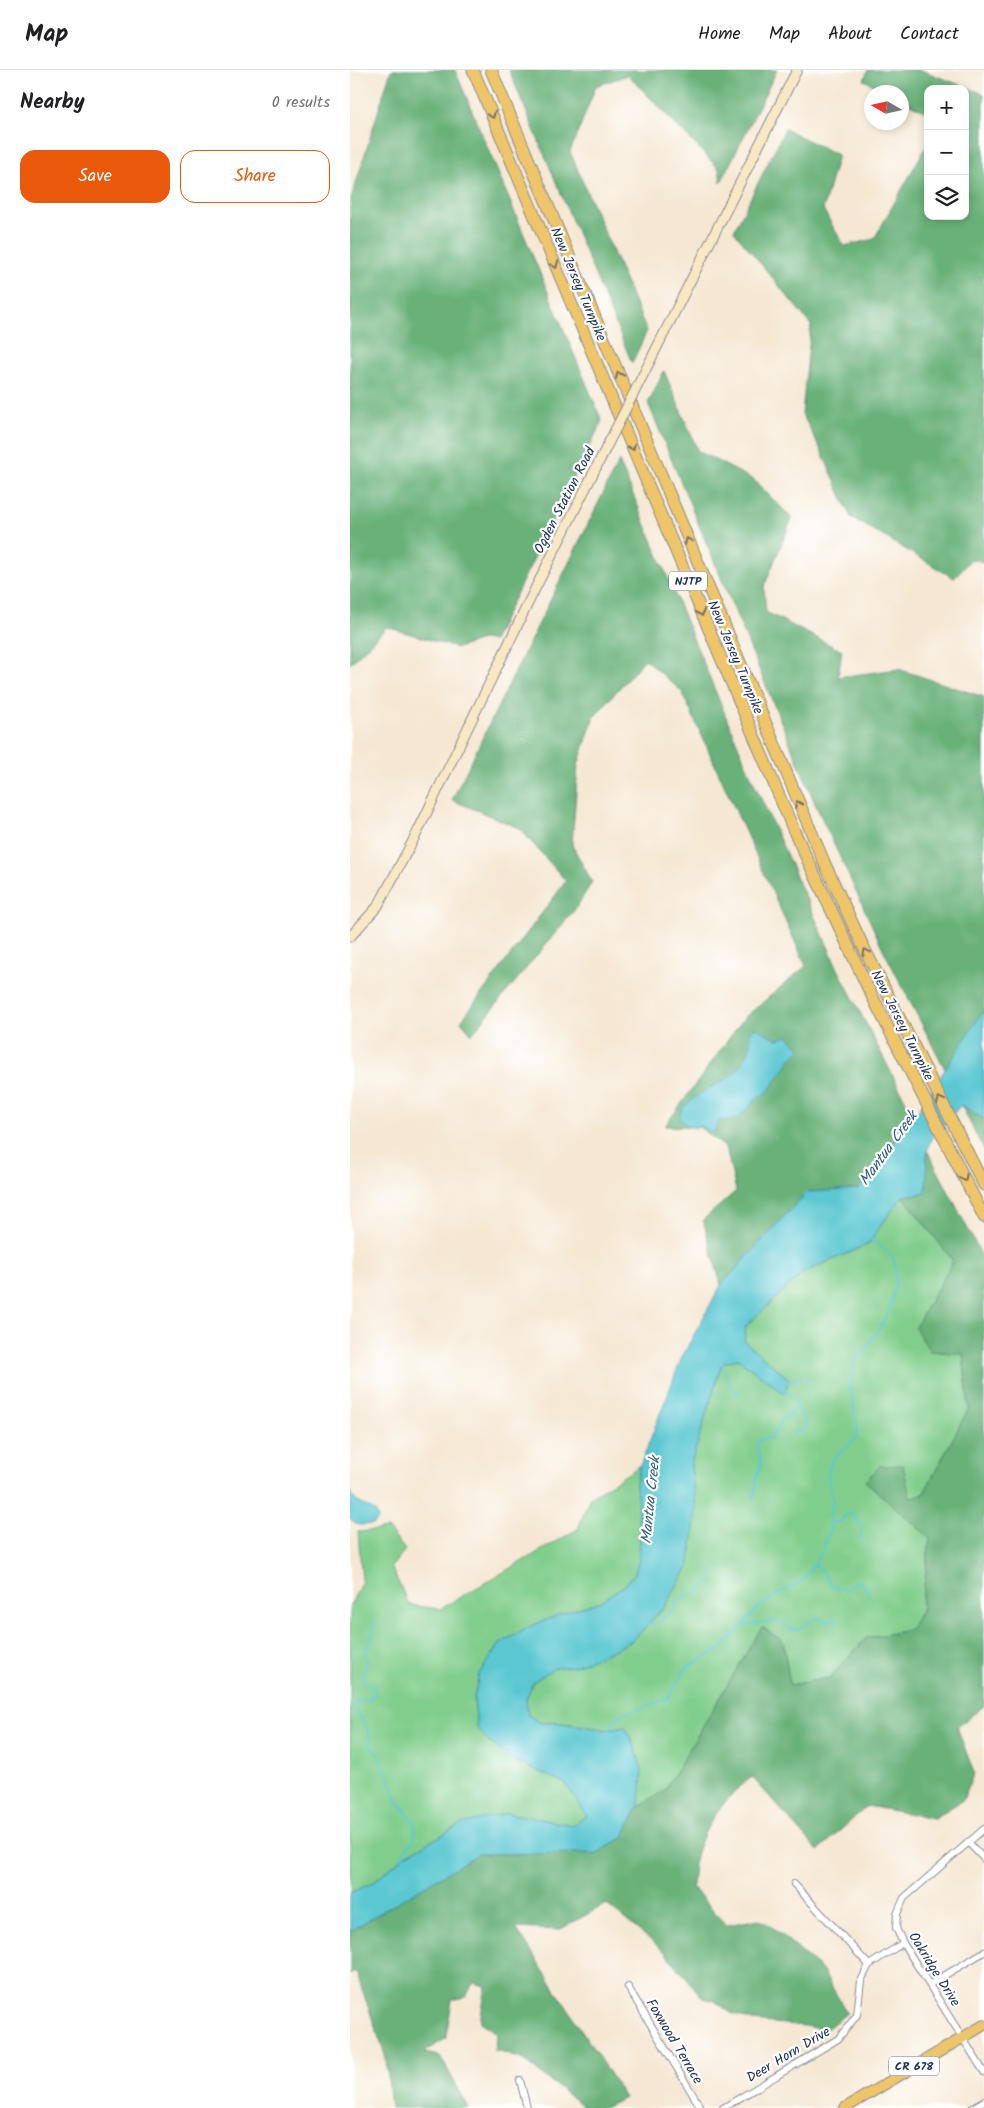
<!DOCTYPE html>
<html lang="en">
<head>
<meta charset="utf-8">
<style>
  body { margin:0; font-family:Kalam,sans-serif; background:#f2f2f2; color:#202124 }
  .controls { position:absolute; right:15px; top:15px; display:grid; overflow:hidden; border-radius:10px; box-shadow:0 2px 8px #0003 }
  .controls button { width:45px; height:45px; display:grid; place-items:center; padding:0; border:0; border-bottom:1px solid #e0e0e0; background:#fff; color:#202124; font:25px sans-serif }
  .compass { position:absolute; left:514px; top:15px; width:45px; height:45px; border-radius:50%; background:#fff; box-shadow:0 2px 8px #0003; rotate:279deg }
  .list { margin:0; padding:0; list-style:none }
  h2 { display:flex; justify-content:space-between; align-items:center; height:65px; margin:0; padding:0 20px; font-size:21px }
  h2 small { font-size:16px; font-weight:400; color:#757577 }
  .actions { display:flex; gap:10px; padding:15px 20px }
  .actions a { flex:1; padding:11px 0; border:1px solid #ea580c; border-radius:15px; text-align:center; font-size:18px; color:#ea580c }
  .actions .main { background:#ea580c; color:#fff }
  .icon { flex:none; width:28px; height:28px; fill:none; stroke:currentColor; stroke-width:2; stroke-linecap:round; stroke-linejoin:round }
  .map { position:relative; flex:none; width:634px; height:2038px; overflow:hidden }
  header { display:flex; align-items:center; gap:30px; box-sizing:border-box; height:70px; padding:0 25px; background:#fff; border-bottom:1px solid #e0e0e0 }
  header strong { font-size:24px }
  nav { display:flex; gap:28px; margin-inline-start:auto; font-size:18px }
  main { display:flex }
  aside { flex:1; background:#fff }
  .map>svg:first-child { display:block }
  .green { fill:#81ce8c; stroke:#4e7e75 }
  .forest { fill:#68b178; stroke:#42706b }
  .water { fill:#5ac7d1; stroke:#3a7b98 }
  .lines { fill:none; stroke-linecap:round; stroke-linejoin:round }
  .stream { stroke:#5ac7d1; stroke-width:2 }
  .street-casing { stroke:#888b98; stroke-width:8 }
  .secondary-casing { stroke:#888b98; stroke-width:11 }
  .primary-casing { stroke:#888b98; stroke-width:12 }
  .highway-casing { stroke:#888b98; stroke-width:13 }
  .street { stroke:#fff; stroke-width:6 }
  .secondary { stroke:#f8e8c3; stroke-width:9 }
  .primary { stroke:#eec569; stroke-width:10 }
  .highway { stroke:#eec569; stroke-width:11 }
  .secondary-bridge-casing { stroke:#888b98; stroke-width:11; stroke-linecap:butt }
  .secondary-bridge { stroke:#f8e8c3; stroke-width:9 }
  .oneway { stroke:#7a7263 }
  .labels { text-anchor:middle; stroke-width:4.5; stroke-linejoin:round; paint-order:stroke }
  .shield { fill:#fff; stroke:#5f6d8e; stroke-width:1 }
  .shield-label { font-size:12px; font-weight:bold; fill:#1b2f5e }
  .street-label { font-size:14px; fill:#1b2f5e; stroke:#fff }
  .water-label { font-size:15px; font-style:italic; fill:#2e5d80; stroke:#fff }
</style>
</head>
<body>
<header>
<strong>Map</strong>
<nav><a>Home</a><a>Map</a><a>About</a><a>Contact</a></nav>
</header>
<main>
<aside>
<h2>Nearby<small>0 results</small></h2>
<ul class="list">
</ul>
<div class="actions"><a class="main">Save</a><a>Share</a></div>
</aside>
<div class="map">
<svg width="634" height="2038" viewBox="0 0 634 2038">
  <rect width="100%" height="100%" fill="#fff"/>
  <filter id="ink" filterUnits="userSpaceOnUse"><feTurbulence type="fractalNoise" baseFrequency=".02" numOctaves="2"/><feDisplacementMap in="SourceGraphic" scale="10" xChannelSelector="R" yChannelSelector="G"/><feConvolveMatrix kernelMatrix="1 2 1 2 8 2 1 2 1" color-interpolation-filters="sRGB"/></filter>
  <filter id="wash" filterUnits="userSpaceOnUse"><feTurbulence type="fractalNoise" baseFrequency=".0096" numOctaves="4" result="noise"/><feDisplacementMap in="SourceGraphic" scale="20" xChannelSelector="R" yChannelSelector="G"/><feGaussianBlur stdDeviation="1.12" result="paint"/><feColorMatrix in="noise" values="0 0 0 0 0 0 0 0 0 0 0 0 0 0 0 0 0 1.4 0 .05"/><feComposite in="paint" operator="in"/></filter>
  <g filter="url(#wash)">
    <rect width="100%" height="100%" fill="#f5e7d1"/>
    <path class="green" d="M553,1126l50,65 -38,67 15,23 33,3 6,54 -46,87 -13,2 -30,-31 50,72 -9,73 -11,19 -44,8 -36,40 -40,7 -7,-44 -21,-14 -97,163 -27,17c7,-36 3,-48 -13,-80l-17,3 -52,-8 -15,1 -13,-8 -2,-16 7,-17 21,-14 20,-2 33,-13 25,-12 33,-35 11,-20 16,-102 -1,-20 31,-101 16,-4 46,34 5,-14 -45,-38 2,-15 58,-54 65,-28 7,-12z
      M290,1396l-4,17 4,52 -1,24 -4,14 -10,12 -26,17 -37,11 -33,14 -29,17 -21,30 -5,25 3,28 38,34 50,22 23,33 -16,9 -66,-12 -100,42 -32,27 -24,11v-287l12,-25 -4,-49 30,-3 17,21 -14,17 18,38 31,4 138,-80 12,-32z"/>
    <path class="forest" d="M41,0h64l147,351 -109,220 -8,-2 -28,9 -70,-21 -37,37v-462z
      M159,0h268l-56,112 -2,-13 -91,-94 -32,11 -26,66 77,179 -15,32z
      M518,0h53l63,24v468l-13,-3 -17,19 -103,-61 -31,-69 -18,-34 9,-89 -77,-94 51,-102 53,26 -15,54 21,37 30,-7 54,-96v73h37v-127h-37v24l-26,-13v-8h-14l-24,-12z
      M314,301l34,80 56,29 38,38 -28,69 2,25 76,39 -4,26 60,-8 86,28v313l-38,61 -63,-122 -66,-141 -169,-405z
      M269,391l131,313 89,197 75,146 -55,72 -52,3 -86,93 -18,-65 33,-29 -10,-43 -27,-21 -34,-1 79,-108 62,-52 -124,-274 -37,-33 -51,58 -16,48 -6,80 20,37 -16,26 -104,126 -11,-13 105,-140 -47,-53 -67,-28z
      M611,1035l23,14v31z
      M577,1080l57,110v446l-27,21 17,46 -11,27 -29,18 -67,-12 -49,45 -66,-74c-26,20 -47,46 -56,79 -3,9 -3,21 -4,31l35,38 32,-6 16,10 47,41 25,43 -22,17 -20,-4 -53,-5 -21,-8 -16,-12 -12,-3 -39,-47 -58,-47 -47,26 -43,-2 109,170 -21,10h-19l-63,-49 -28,-9 3,-17 -17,-11 6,-36 -13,-3 -7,14 -14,3 -6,38 -22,15 16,3 29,52h-78l-5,-50 -30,-86 -6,2v-43l128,-77 118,-1 27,-15 15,-31 27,-17 97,-163 21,14 7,44 40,-7 36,-40 44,-8 11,-19 9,-73 -65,-57 15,-15 23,-1 7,32 13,-2 46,-87 -6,-54 -33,-3 -15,-23 38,-67 -50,-65 23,-3z"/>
    <path class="water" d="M634,940v109l-23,-14 -30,34 -4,11 -1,43 -23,3 -27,36 -7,12 -65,28 -58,54 -2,15 45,38 -5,14 -46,-34 -16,4 -31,101 5,45 -6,55 -25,42 -33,35 -25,12 -33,13 -20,2 -21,14 -7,17 2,16 13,8 15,-1 52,8 17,-3 9,19 8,23 -1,24 -3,14 -15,31 -26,15 -119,1 -128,77v-38l24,-11 32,-27 56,-31 44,-11 66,12 15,-9 -22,-33 -50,-22 -26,-19 -12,-14 -3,-29 5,-25 21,-30 29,-17 33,-14 37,-11 26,-17 10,-12 4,-14 1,-24 -4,-52 4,-17 42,-109 39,-72 86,-93 52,-3 55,-72z
      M403,958h4l20,11 11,-3 14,13 -9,7 -25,36 -13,8 -17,19 -19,2 -4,10 -3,1 -10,-5h-11l-11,-7c-5,-17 39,-36 51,-44 8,-6 17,-20 19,-30 1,-7 -4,-11 3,-18z
      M0,1422l6,9 19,10 3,8 -4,5 -15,1 -9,-6z"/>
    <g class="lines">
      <path class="stream" d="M371,1291l10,27 11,7
        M437,1313l11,-6 11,3
        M435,1320l8,8 13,27 -3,6h-9v6
        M403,1428c4,-7 2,-11 3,-19 0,-5 5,-10 5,-15 0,-11 -9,-15 0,-25l10,-1 10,-17 7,-5 5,-6 4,-1
        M480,1452h9l10,-10 3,1 5,8 5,3 -1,15
        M464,1495l8,6 11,16 14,3 8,-8 6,-1 9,15
        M25,1553l-5,21 -6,6 3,13 -5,13 3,6 9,6 1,5 -6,7h-12l-3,7 15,25 2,15 11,13 16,42 16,19 1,12 -2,8 -11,12 1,8
        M296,1554c18,2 24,-15 37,-26 4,-4 9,-3 14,-6 5,-3 9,-9 15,-12l1,-9
        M393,1555l34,-4 14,8 6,1 21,-13 9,5 8,-3 5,2
        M258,1661l13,-17 34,-10 13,-6 19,-31 34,-18 37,-41 16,-12 27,-14 13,-17 10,-18 6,-16v-18l3,-12 -5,-26 2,-9 5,-9 22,-20v-11l-7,-41 4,-21c20,-26 40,-51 42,-85 0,-6 0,-13 -2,-19 -4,-9 -15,-15 -23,-21"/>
    </g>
  </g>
  <g filter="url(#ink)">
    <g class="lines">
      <g class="street-casing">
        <path id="street" d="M634,1759l-80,69 -7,16 -1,14 7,15 81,129
          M618,1772l16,17
          M444,1814l75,81
          M580,1914l54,-32
          M278,1917l73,121
          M170,2010l7,28
          M373,2038l115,-69 19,-24 4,-34 8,-16 34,-22
          M622,2038l12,-7"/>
      </g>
      <g class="secondary-casing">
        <path id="secondary" d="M291,309l156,-309
          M0,867l28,-31 39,-73 117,-242 74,-147"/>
      </g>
      <g class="primary-casing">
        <path id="primary" d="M495,2038l139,-83"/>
      </g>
      <g class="highway-casing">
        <path id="highway" d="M123,0l321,761 73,155 117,231
          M141,0l333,792 38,82 122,241"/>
      </g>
      <use href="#street" class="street"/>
      <use href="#secondary" class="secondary"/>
      <use href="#primary" class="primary"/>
      <use href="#highway" class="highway"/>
      <g class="secondary-bridge-casing">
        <path id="secondary-bridge" d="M258,374l33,-65"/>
      </g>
      <use href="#secondary-bridge" class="secondary-bridge"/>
    </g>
    <defs><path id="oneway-chevron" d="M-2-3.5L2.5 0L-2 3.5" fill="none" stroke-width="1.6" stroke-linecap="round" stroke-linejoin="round" transform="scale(1.25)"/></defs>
    <g class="oneway">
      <use href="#oneway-chevron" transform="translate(142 45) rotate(67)"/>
      <use href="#oneway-chevron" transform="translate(205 195) rotate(67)"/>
      <use href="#oneway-chevron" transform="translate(269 305) rotate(-113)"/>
      <use href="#oneway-chevron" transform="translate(282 377) rotate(67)"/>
      <use href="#oneway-chevron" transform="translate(338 471) rotate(-113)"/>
      <use href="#oneway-chevron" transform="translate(351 543) rotate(67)"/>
      <use href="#oneway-chevron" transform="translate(448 734) rotate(-114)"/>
      <use href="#oneway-chevron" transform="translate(516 882) rotate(-116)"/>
      <use href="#oneway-chevron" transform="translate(590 1030) rotate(-117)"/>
      <use href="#oneway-chevron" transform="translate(614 1108) rotate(63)"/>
    </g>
  </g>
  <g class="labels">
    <g class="shield">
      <rect x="319" y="501.5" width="38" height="19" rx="4"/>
      <rect x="539" y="1986.5" width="50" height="19" rx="4"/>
    </g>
    <g class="shield-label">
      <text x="338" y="515">NJTP</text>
      <text x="564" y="2000">CR 678</text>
    </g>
    <g class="street-label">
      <text transform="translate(229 214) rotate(67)" y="5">New Jersey Turnpike</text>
      <text transform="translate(214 430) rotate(-63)" y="5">Ogden Station Road</text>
      <text transform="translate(386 587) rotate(67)" y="5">New Jersey Turnpike</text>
      <text transform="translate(553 955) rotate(63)" y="5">New Jersey Turnpike</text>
      <text transform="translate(585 1899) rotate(58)" y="5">Oakridge Drive</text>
      <text transform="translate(325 1971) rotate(59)" y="5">Foxwood Terrace</text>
      <text transform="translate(438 1984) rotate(-31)" y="5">Deer Horn Drive</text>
    </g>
    <g class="water-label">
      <text transform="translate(538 1078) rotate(-54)" y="5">Mantua Creek</text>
      <text transform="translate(300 1430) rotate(-84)" y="5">Mantua Creek</text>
    </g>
  </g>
</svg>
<div class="controls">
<button>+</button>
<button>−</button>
<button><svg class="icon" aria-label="layers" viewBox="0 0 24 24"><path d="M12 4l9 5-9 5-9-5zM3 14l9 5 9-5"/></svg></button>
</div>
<svg class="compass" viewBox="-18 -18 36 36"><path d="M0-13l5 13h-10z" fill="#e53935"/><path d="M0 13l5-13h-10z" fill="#757577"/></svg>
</div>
</main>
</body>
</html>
